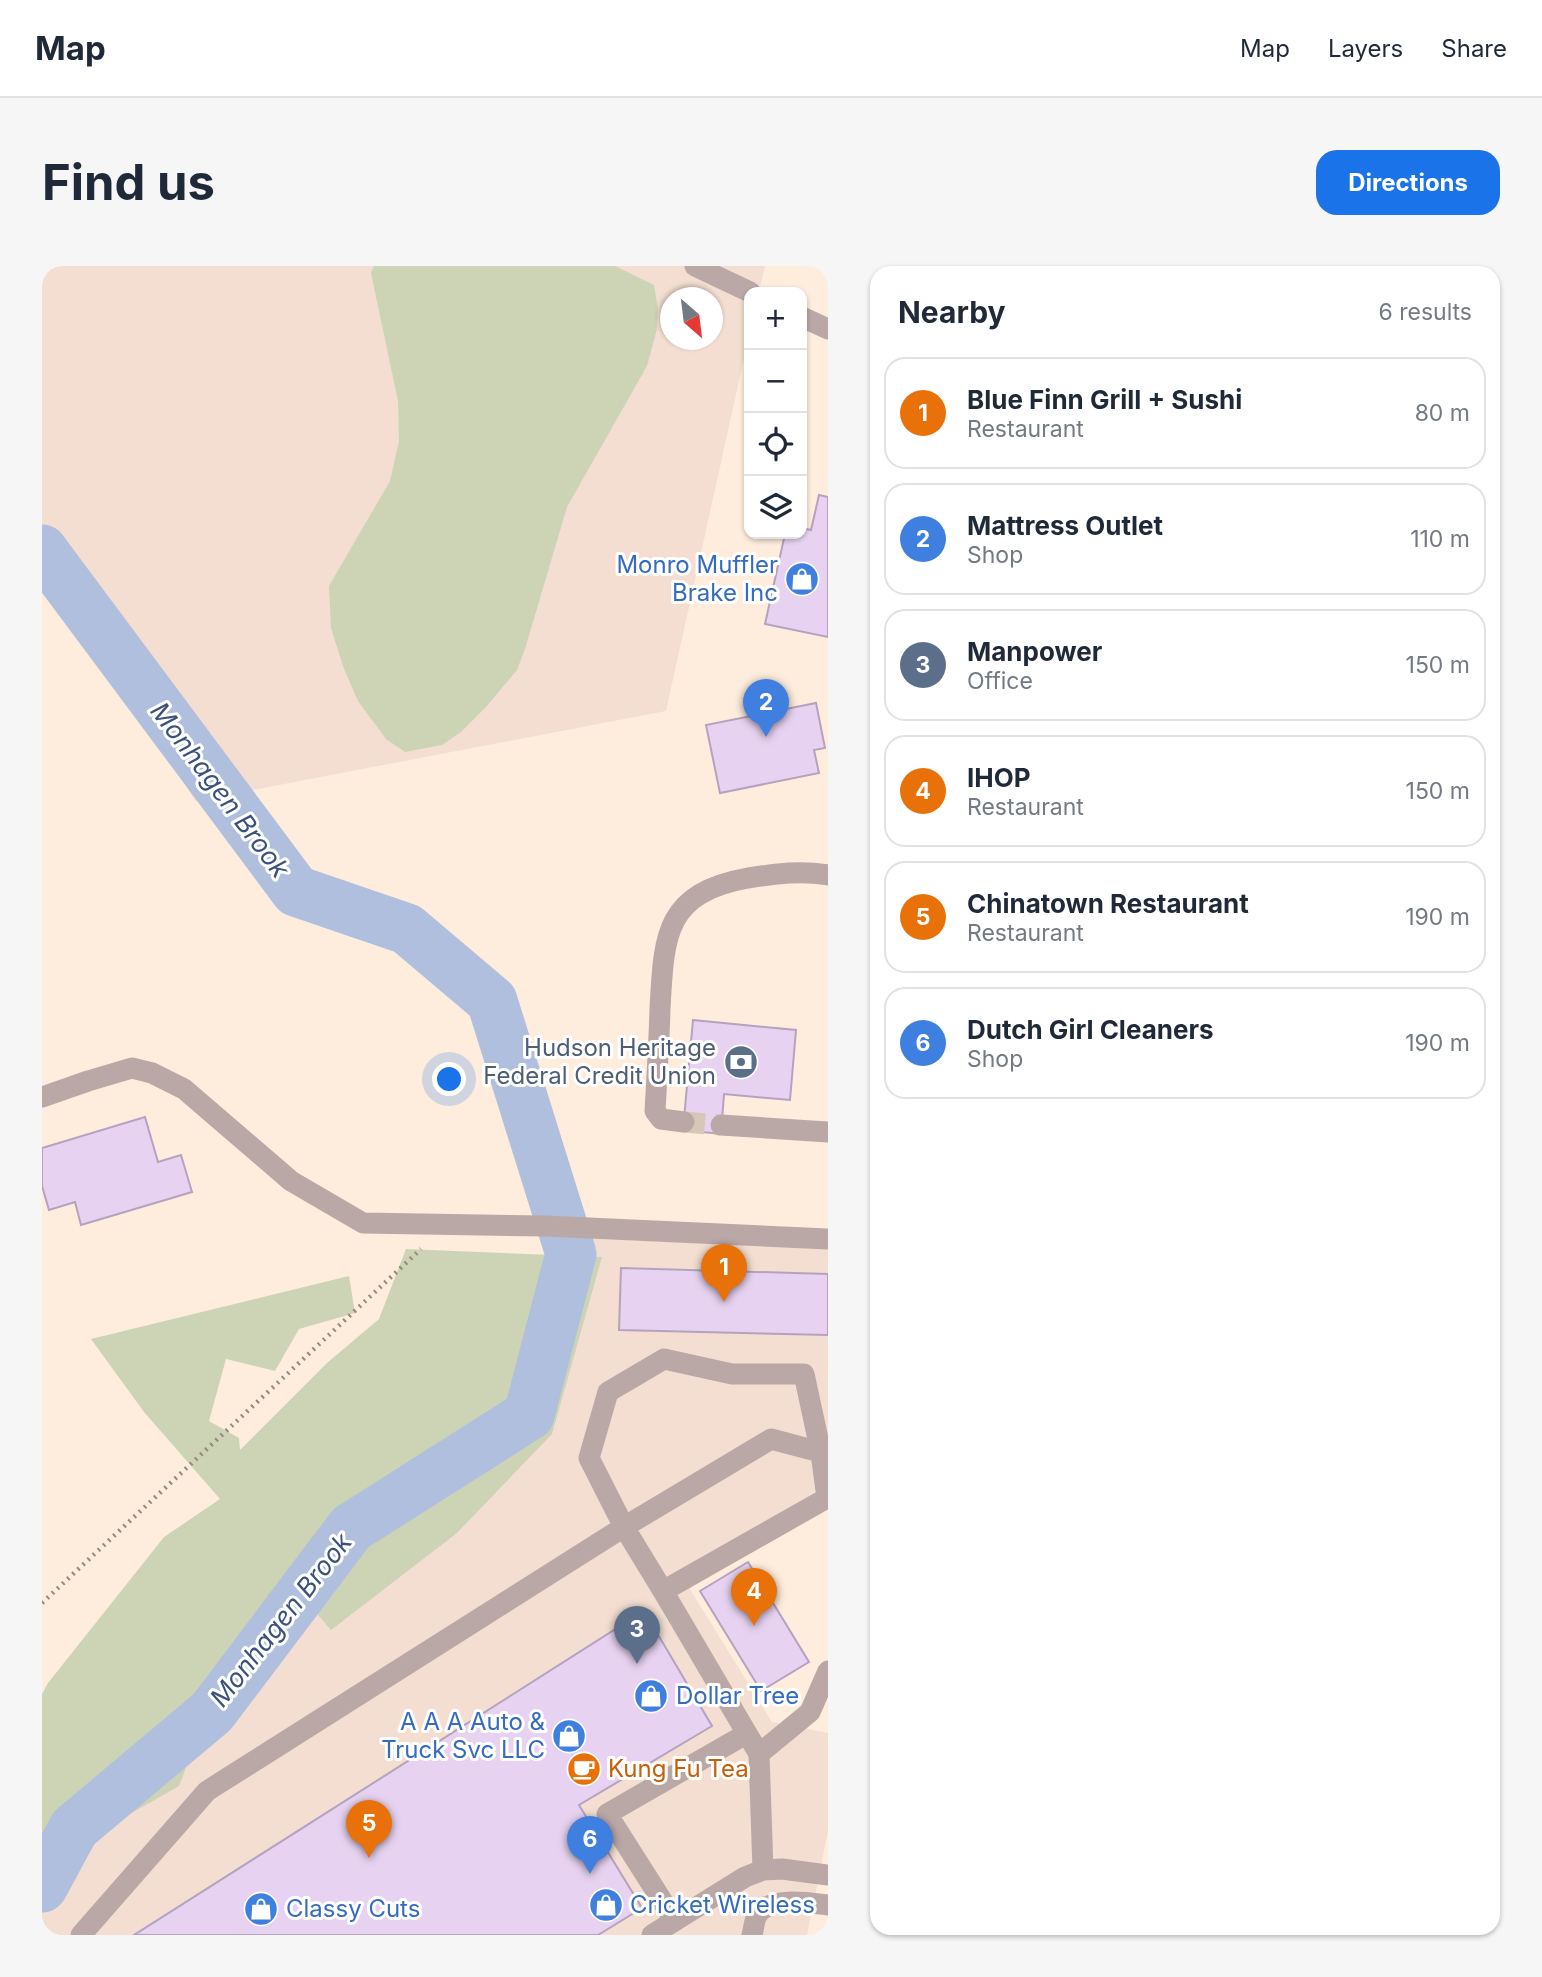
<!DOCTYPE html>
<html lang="en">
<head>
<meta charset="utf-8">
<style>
  body { margin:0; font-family:Inter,sans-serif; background:#f6f6f7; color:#1f2937 }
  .controls { position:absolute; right:21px; top:21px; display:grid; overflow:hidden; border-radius:14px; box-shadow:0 2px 5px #0004 }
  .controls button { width:63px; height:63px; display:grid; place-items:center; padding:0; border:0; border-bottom:2px solid #e0e1e3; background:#fff; color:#1f2937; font:35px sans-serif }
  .compass { position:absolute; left:618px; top:21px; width:63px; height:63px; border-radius:50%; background:#fff; box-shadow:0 2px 5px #0004; rotate:152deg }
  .you { position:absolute; left:408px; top:814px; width:24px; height:24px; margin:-18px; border:5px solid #fff; border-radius:50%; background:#1a73e8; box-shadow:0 0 0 10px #1a73e833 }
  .badge { display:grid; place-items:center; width:46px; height:46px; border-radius:50%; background:#1a73e8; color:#fff; font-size:23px; font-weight:700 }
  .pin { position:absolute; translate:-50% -58px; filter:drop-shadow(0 2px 4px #0008) }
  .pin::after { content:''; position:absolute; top:37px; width:24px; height:21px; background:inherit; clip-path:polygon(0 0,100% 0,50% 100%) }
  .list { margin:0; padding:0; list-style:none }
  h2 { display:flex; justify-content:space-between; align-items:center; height:91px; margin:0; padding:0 28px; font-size:30px }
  h2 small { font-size:23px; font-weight:400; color:#747a83 }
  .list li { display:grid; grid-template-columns:46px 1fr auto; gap:21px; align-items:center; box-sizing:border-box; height:112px; margin:0 14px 14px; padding:0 14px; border:2px solid #e0e1e3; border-radius:21px }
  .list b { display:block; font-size:26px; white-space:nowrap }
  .list p { margin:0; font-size:23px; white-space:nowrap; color:#747a83 }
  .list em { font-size:23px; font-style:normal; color:#747a83 }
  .icon { flex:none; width:38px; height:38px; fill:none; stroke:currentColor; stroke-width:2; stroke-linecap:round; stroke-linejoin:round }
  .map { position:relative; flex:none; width:786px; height:1669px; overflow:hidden; border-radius:21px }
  header { display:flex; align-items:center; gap:42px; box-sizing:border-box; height:98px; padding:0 35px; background:#fff; border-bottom:2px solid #e0e1e3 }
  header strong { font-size:33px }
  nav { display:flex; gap:38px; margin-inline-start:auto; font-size:24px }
  .intro { display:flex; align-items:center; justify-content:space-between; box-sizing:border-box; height:168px; padding:0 42px }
  h1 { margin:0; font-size:49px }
  .button { padding:18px 32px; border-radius:21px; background:#1a73e8; color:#fff; font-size:24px; font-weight:700 }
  main { display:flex; gap:42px; padding:0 42px }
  aside { flex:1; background:#fff; border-radius:21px; box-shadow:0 2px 5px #0004 }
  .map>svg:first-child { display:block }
  .commercial { fill:#f3ded1; fill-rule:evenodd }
  .green { fill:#ccd4b5 }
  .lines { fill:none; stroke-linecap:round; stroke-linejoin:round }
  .river { stroke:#afbfdd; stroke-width:51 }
  .building { fill:#e7d3f1; stroke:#b5a2bf; stroke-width:2 }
  .minor-tunnel { stroke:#d7c7b8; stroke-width:21; stroke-dasharray:21 10; stroke-linecap:butt }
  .path { stroke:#97897c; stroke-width:4.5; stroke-dasharray:2 5; stroke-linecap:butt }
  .minor { stroke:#baa8a7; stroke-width:21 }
  .labels { text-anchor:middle; stroke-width:6; stroke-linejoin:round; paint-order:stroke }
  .shop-label { font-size:24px; fill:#366cbe; stroke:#fff; text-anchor:start }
  .service-label { font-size:24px; fill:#4e5e75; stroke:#fff; text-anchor:end }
  .food-label { font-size:24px; fill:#c56008; stroke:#fff; text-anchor:start }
  .water-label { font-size:26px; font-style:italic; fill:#3b517b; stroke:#fff }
</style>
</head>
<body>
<header>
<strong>Map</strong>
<nav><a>Map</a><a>Layers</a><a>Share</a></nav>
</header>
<div class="intro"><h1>Find us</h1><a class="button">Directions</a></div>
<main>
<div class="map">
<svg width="786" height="1669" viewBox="0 0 786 1669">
  <rect width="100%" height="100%" fill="#feeddd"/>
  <path class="commercial" d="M0,0h723l-6,26h-10v44l-83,375 -471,90 -153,-257zM628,32h42v42h-42z
    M536,972l250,11v235l-148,89 92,149 56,11v98l-21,104h-765v-50l38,-66 138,-117 139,-184 179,-111z"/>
  <path class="green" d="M332,0h241l39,19 4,24 -1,20 -10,37 -80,141 -42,142 -8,21 -31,37 -25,25 -19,13 -37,7 -19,-13 -28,-38 -14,-32 -13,-41 -2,-42 61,-105 9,-40 -1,-40 -27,-128z
    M364,983l196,8 -50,177 -95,99 -126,97 -36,-42 -38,41 -62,115 -16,42 -137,78v-170l6,-11 116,-146 56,-38 -76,-87 -53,-73 258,-63 6,37 -56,16 -24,42 -49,-12 -17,62 30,17 1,12 87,-87 52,-44z"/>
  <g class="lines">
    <path class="river" d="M0,284l254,341 111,38 85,72 79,253 -42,161 -178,113 -139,184 -138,116 -32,59"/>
  </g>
  <path class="building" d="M777,229l9,2v140l-63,-13 20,-90h17v-6l9,2z
    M774,437l9,45 -11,2 5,23 -99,20 -14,-68z
    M651,754l103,10 -6,70 -66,-6 -3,40 -38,-4z
    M103,851l13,45 23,-7 11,37 -111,33 -6,-23 -26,8 -7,-24v-38z
    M579,1002l207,6v61l-209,-5z
    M706,1296l61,100 -48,29 -61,-100z
    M602,1345l68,115 -133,79 63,103 -44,27h-464z"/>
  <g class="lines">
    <path class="minor-tunnel" d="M642,856l37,3"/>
    <path class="path" d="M0,1337l379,-354"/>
    <path class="minor" d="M653,0l55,26
      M760,51l26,12
      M0,831l46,-16 44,-13 20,5 32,16 107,92 72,42 182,3 283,13
      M642,856l-23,-3 -6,-8c2,-34 4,-68 5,-102 4,-73 4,-116 88,-131 27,-4 52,-8 80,-3
      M679,859l107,7
      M622,1093l68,15h72l17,79 6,45 -164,93 -39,-64 -35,-69 19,-66z
      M621,1325l96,163 4,116
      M717,1488l51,-42 18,-41
      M633,1655l-68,-107 139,-80
      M39,1669l126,-144 417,-264 147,-88 57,15
      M610,1669l93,-58 18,-7 19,-1 46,6
      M710,1669c2,-7 2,-16 6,-21 12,-18 53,-11 70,-9"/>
  </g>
  <defs>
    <g id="shop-disc" transform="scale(1.75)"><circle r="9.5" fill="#3f7fe0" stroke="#fff"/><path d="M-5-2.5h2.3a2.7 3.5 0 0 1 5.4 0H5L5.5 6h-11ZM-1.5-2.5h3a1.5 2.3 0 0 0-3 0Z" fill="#fff"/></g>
    <g id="bank-disc" transform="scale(1.75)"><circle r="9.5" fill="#5c6f8a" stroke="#fff"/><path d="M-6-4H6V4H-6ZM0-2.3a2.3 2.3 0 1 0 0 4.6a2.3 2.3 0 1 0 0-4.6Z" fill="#fff"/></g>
    <g id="cafe-disc" transform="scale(1.75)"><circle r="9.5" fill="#e8710a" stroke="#fff"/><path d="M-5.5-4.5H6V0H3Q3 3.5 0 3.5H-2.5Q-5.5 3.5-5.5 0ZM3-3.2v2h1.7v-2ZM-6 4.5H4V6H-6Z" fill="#fff"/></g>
  </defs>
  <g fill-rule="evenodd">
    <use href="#shop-disc" x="760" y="313"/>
    <use href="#bank-disc" x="699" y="796"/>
    <use href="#shop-disc" x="609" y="1430"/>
    <use href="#shop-disc" x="527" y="1470"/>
    <use href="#cafe-disc" x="542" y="1503"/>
    <use href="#shop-disc" x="564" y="1639"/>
    <use href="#shop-disc" x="219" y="1643"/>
  </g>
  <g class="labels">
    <g class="shop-label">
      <text x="736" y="307" text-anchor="end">Monro Muffler<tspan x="736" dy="28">Brake Inc</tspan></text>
      <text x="634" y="1438">Dollar Tree</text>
      <text x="503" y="1464" text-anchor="end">A A A Auto &amp;<tspan x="503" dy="28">Truck Svc LLC</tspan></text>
      <text x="588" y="1647">Cricket Wireless</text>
      <text x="244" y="1651">Classy Cuts</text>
    </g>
    <g class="service-label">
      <text x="674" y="790">Hudson Heritage<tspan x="674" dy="28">Federal Credit Union</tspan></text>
    </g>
    <g class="food-label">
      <text x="566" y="1511">Kung Fu Tea</text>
    </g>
    <g class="water-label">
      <text transform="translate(178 524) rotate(53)" y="9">Monhagen Brook</text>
      <text transform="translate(239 1354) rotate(-52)" y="9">Monhagen Brook</text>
    </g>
  </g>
</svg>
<div class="controls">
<button>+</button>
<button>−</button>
<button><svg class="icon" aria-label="locate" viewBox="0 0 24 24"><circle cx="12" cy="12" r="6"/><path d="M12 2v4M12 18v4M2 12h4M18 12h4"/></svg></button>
<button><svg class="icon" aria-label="layers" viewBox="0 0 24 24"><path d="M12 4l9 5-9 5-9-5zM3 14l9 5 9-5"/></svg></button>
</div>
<svg class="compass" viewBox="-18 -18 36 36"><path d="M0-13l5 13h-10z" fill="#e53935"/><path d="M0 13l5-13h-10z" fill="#747a83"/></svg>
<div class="you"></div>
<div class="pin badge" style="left:682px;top:1036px;background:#e8710a">1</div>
<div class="pin badge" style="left:724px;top:471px;background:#3f7fe0">2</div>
<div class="pin badge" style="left:595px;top:1398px;background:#5c6f8a">3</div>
<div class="pin badge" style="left:712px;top:1360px;background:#e8710a">4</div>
<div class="pin badge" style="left:327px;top:1592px;background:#e8710a">5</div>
<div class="pin badge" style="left:548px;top:1608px;background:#3f7fe0">6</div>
</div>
<aside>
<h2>Nearby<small>6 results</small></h2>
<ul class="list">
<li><span class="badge" style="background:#e8710a">1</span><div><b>Blue Finn Grill + Sushi</b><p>Restaurant</p></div><em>80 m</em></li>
<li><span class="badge" style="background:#3f7fe0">2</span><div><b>Mattress Outlet</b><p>Shop</p></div><em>110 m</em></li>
<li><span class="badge" style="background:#5c6f8a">3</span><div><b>Manpower</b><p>Office</p></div><em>150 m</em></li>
<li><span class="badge" style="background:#e8710a">4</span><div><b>IHOP</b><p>Restaurant</p></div><em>150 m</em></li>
<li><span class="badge" style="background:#e8710a">5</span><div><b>Chinatown Restaurant</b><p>Restaurant</p></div><em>190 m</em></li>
<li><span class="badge" style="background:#3f7fe0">6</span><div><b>Dutch Girl Cleaners</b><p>Shop</p></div><em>190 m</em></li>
</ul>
</aside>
</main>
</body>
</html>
